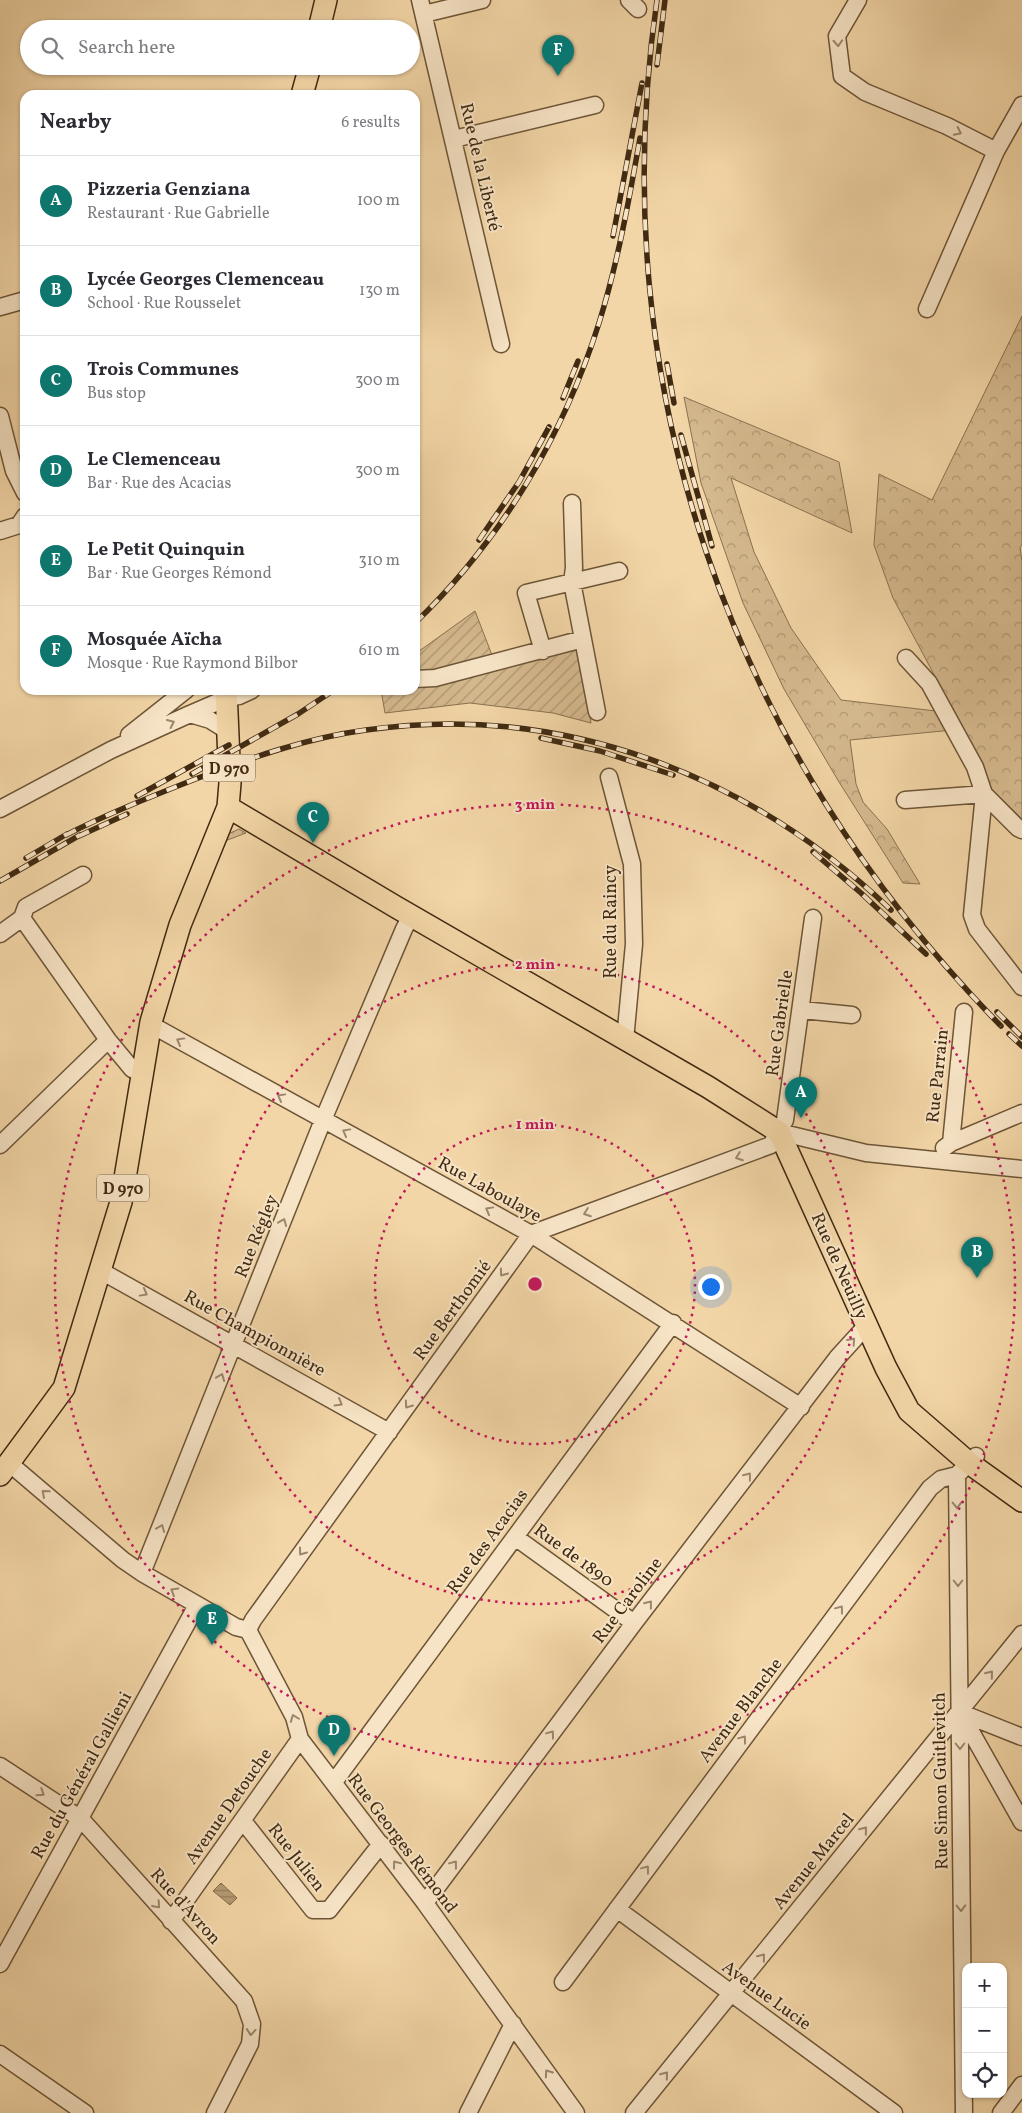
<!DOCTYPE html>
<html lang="en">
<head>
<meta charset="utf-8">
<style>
  body { margin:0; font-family:Vollkorn,serif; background:#f7f7f7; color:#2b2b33 }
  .controls { position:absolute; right:15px; bottom:15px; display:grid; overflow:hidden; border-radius:10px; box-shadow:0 1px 4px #0004 }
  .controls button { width:45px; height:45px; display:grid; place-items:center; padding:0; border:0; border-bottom:1px solid #e1e1e2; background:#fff; color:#2b2b33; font:25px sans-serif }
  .you { position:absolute; left:710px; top:1286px; width:18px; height:18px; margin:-12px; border:4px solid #fff; border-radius:50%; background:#1a73e8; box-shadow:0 0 0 8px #1a73e833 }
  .badge { display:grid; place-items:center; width:32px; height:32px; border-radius:50%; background:#0f766e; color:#fff; font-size:16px; font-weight:700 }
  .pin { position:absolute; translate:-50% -41px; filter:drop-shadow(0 1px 2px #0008) }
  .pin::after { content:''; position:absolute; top:26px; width:18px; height:15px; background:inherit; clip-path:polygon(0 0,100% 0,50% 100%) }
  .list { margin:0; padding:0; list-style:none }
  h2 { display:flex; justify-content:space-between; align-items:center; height:65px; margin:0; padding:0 20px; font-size:21px }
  h2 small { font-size:16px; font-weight:400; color:#7c7c81 }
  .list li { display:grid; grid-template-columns:32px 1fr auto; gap:15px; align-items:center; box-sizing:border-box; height:90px; padding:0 20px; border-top:1px solid #e1e1e2 }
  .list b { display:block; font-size:19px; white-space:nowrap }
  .list p { margin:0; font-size:16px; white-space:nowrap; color:#7c7c81 }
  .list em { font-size:16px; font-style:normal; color:#7c7c81 }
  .icon { flex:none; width:28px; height:28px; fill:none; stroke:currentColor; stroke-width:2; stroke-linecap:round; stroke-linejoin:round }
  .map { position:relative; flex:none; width:1022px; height:2113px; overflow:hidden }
  .search { position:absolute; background:#fff; box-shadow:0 1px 4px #0004; left:20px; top:20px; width:400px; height:55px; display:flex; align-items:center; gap:12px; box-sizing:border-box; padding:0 18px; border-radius:28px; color:#7c7c81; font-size:19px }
  .panel { position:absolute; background:#fff; box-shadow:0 1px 4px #0004; left:20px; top:90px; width:400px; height:605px; border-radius:15px }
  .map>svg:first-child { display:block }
  .grass { fill:url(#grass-dots); stroke:#8a7250 }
  .forest { fill:url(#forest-crowns); stroke:#8a7250 }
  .garden { fill:url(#garden-furrows); stroke:#8a7250 }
  .water { fill:url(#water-rules); stroke:#876e4d }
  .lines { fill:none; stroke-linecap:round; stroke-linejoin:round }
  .minor-casing { stroke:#6d5537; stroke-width:19 }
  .major-casing { stroke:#402a12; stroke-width:24 }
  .minor { stroke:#f7e4c6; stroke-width:16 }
  .major { stroke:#f3d6a7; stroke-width:21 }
  .rail-casing { stroke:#402a12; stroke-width:5.5 }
  .rail { stroke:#f7e4c6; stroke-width:4; stroke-dasharray:11; stroke-linecap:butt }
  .oneway { stroke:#9c876c }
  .ring { fill:none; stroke:#c2185b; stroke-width:2.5; stroke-dasharray:2.5 5 }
  .labels { text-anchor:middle; stroke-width:4; stroke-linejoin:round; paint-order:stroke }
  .shield { fill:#f7e4c6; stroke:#776248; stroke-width:1 }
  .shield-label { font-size:16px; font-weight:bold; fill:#402a12 }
  .street-label { font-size:18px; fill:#402a12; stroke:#f7e4c6 }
  .centre { fill:#c2185b; stroke:#f7e4c6; stroke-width:2.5 }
  .ring-label { font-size:15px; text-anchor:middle; font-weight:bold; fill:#c2185b; stroke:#f7e4c6; stroke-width:4; stroke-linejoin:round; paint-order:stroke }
</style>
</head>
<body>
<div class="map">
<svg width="1022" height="2113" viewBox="0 0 1022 2113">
  <defs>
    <pattern id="grass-dots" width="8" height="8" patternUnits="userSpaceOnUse" patternTransform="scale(1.25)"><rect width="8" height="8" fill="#d5b98e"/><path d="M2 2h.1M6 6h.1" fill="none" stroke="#ae9773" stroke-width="1.8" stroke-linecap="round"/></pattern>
    <pattern id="forest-crowns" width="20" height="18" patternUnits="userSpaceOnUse" patternTransform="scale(1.25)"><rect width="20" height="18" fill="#d5b98e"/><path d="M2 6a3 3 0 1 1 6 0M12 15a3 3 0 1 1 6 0" fill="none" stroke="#ae9773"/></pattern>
    <pattern id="garden-furrows" width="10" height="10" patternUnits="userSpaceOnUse" patternTransform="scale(1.25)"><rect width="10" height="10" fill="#d5b98e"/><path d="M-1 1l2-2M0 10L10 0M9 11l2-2" fill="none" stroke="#ae9773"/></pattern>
    <pattern id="water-rules" width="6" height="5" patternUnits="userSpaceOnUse" patternTransform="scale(1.25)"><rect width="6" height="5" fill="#b69c74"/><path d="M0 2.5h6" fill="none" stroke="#957f5e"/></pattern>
  </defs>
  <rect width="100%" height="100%" fill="#f3d6a7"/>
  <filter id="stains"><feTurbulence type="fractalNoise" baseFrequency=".004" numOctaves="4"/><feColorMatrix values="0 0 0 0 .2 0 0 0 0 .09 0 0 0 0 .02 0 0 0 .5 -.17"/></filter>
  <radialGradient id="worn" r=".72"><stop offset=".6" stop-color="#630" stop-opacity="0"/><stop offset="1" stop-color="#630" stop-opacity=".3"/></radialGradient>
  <path class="grass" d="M239,829l7,4 -21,8 3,-7z"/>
  <path class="forest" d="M1022,316v229l-2,2 2,15v260l-29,-25 -30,-68 -113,11 6,44 7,18 24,27 33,55 -17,-1 -64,-101 -55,-93 -41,-86 -42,-120 -17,-86 155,65 13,71 -121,-55 23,74 37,76 50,72 95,11 16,-3 -59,-110 -19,-53 5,-71 53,26z"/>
  <path class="garden" d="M475,611l22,57 81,-24 13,79 -38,-10 -83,-10 -85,10 -4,-23h34v-36z"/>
  <path class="water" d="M221,1883l16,15 -7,7 -17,-14z"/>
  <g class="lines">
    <g class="minor-casing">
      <path id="minor" d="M420,0l81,344
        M629,0l9,9
        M858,0l-21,36 5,40 23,16 82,34 49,25
        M424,14l58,-14
        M454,139l141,-34
        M0,307l25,-7
        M927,309l69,-158 26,-46
        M0,416l14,55 11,22
        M572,503l2,65 -2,14 25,130
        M0,531l19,-6 6,-9
        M543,651l-17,-58 93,-22
        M906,658l23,25 46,84 9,27 34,34 4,2
        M415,679l20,-1 148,-39
        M190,714l37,-16 12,-2 13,-6
        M129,735l57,-45
        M609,777l23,87 2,80 -9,96
        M905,800l79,-6 -12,121 5,14 45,58
        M0,809l111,-59 79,-36 20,6 16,10
        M83,875l-57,32 -4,11 86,122 24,29 9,4
        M0,934l22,-16
        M802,1010l50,5
        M151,1022l6,6 374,206 270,173
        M779,1132l87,21 156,16
        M951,1143l13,-131
        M0,1145l108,-105
        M944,1148l7,-5 71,-30
        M101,1271l288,161
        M9,1463l114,97 19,13 94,54 12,3 46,87 6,22 125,164 151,210
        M515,1537l119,86
        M142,1573l181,-453 81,-191 7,-13
        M248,1630l5,-10 278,-386 240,-89 14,-25 28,-202
        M959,1712l63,25
        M961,1714l61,108
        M0,1766l81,53 163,182 8,23 -2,20 -35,69
        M334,1782l339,-459
        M243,1821l70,89h16l52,-66
        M425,1903l209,-280 203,-265 30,-33
        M617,1909l277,204
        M171,1921l129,-182
        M0,1964l197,-359
        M563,1982l367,-494 11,-9 16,-4
        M0,2054l85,59
        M468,2113l45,-89
        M634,2113l388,-479
        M964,2113l-7,-638 19,-19
        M1001,2113l21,-28"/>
    </g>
    <g class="major-casing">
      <path id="major" d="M319,29l7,-29
        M302,95l8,-29
        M228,807l168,100 312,180 71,45 107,236 23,43 60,52 53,38
        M0,1475l64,-87 57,-186 30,-180 29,-97 48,-118 2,-24 -4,-93"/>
    </g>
    <use href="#minor" class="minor"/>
    <use href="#major" class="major"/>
    <g class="rail-casing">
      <path id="rail" d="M657,0c-56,383 74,751 344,1026
        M657,65l8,-65
        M613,236l29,-153
        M667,364l7,39
        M563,398l15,-37
        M681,435l31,111
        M479,540l40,-58 30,-55
        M415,623c86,-83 148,-186 184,-300 19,-61 30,-123 41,-185
        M541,738l59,13 73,24
        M192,774l106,-60 36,-24
        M137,796l92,-51
        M66,835c41,-21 84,-38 127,-55 57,-22 113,-42 173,-50 196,-28 384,45 525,180
        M79,836l48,-22
        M813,852l48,41 65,61
        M26,858l41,-24
        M0,881l80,-46
        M997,1012l25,25
        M1009,1034l13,12"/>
    </g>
    <use href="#rail" class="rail"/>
  </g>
  <defs><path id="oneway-chevron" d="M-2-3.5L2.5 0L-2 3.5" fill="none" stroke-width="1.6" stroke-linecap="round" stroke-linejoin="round" transform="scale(1.25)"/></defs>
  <g class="oneway">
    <use href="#oneway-chevron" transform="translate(838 43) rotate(87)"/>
    <use href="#oneway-chevron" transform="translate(958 132) rotate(26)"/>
    <use href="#oneway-chevron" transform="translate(171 723) rotate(-25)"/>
    <use href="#oneway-chevron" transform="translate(180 1041) rotate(-151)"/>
    <use href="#oneway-chevron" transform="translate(281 1097) rotate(-151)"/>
    <use href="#oneway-chevron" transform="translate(346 1132) rotate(-151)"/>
    <use href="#oneway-chevron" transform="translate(739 1157) rotate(160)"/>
    <use href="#oneway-chevron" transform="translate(489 1210) rotate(-151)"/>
    <use href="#oneway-chevron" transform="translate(587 1213) rotate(160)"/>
    <use href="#oneway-chevron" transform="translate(283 1222) rotate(-68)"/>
    <use href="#oneway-chevron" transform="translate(503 1273) rotate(126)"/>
    <use href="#oneway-chevron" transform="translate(144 1293) rotate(29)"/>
    <use href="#oneway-chevron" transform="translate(852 1341) rotate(-48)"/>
    <use href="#oneway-chevron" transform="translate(221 1377) rotate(-68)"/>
    <use href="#oneway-chevron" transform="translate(339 1403) rotate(30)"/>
    <use href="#oneway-chevron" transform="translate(408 1405) rotate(126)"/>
    <use href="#oneway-chevron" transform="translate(748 1476) rotate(-52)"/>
    <use href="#oneway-chevron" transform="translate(45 1493) rotate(-139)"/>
    <use href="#oneway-chevron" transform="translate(957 1505) rotate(89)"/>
    <use href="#oneway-chevron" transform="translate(161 1528) rotate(-68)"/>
    <use href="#oneway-chevron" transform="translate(302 1552) rotate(126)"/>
    <use href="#oneway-chevron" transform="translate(958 1583) rotate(90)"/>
    <use href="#oneway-chevron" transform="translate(174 1591) rotate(-150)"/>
    <use href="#oneway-chevron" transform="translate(649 1604) rotate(-52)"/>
    <use href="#oneway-chevron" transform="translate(840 1609) rotate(-53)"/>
    <use href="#oneway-chevron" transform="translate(990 1674) rotate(-51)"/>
    <use href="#oneway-chevron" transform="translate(294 1718) rotate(-111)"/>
    <use href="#oneway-chevron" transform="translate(551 1734) rotate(-53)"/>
    <use href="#oneway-chevron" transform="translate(743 1739) rotate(-53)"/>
    <use href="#oneway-chevron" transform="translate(960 1746) rotate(90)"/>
    <use href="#oneway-chevron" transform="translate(41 1793) rotate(33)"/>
    <use href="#oneway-chevron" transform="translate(864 1830) rotate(-51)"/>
    <use href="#oneway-chevron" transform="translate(396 1864) rotate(-127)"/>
    <use href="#oneway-chevron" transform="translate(454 1864) rotate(-53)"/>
    <use href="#oneway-chevron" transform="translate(646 1869) rotate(-53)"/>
    <use href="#oneway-chevron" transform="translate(157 1905) rotate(49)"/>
    <use href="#oneway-chevron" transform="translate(961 1908) rotate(89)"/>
    <use href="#oneway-chevron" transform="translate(762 1957) rotate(-51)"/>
    <use href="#oneway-chevron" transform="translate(251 2032) rotate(95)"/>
    <use href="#oneway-chevron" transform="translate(548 2073) rotate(-125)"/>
    <use href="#oneway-chevron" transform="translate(665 2075) rotate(-51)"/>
  </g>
  <g class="ring">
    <circle cx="535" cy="1284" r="160"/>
    <circle cx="535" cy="1284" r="320"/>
    <circle cx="535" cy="1284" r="480"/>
  </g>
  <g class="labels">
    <g class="shield">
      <rect x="203" y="754.5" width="52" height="27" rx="4"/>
      <rect x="97" y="1174.5" width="52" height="27" rx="4"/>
    </g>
    <g class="shield-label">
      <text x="229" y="774">D 970</text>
      <text x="123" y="1194">D 970</text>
    </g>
    <g class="street-label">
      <text transform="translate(481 167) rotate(77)" y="6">Rue de la Liberté</text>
      <text transform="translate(610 922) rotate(-90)" y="6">Rue du Raincy</text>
      <text transform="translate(779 1023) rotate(-82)" y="6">Rue Gabrielle</text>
      <text transform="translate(937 1076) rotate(-84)" y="6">Rue Parrain</text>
      <text transform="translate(490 1189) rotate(29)" y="6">Rue Laboulaye</text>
      <text transform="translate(256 1236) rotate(-68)" y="6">Rue Régley</text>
      <text transform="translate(840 1266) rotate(66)" y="6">Rue de Neuilly</text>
      <text transform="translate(452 1310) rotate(-54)" y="6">Rue Berthomié</text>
      <text transform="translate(255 1333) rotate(29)" y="6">Rue Championnière</text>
      <text transform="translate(487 1541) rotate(-54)" y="6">Rue des Acacias</text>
      <text transform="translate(574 1555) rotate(36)" y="6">Rue de 1890</text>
      <text transform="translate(627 1600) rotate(-53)" y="6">Rue Caroline</text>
      <text transform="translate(740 1710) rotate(-53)" y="6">Avenue Blanche</text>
      <text transform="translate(81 1775) rotate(-61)" y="6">Rue du Général Gallieni</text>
      <text transform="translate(940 1781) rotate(-91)" y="6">Rue Simon Guitlevitch</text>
      <text transform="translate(228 1806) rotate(-55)" y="6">Avenue Detouche</text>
      <text transform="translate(403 1843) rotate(53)" y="6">Rue Georges Rémond</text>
      <text transform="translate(297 1857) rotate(52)" y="6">Rue Julien</text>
      <text transform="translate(813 1861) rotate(-51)" y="6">Avenue Marcel</text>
      <text transform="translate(186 1906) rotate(48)" y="6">Rue d'Avron</text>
      <text transform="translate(767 1995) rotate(36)" y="6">Avenue Lucie</text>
    </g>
  </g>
  <circle cx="535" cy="1284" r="8" class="centre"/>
  <g class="ring-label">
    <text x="535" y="809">3 min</text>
    <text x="535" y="969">2 min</text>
    <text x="535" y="1129">1 min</text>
  </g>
  <rect width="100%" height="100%" filter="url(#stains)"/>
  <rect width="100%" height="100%" fill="url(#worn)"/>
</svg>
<div class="controls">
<button>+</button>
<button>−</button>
<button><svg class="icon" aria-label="locate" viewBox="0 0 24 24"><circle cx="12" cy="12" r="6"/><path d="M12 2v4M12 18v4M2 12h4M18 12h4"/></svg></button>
</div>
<div class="you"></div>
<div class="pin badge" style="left:801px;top:1118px">A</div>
<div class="pin badge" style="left:977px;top:1278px">B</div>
<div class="pin badge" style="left:313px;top:843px">C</div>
<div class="pin badge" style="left:334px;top:1756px">D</div>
<div class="pin badge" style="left:212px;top:1645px">E</div>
<div class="pin badge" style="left:558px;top:76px">F</div>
<div class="search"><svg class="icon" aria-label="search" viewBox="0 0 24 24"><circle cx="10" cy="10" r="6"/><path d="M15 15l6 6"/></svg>Search here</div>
<section class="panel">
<h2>Nearby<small>6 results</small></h2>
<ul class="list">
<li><span class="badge">A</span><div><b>Pizzeria Genziana</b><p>Restaurant · Rue Gabrielle</p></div><em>100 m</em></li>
<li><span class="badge">B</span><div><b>Lycée Georges Clemenceau</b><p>School · Rue Rousselet</p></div><em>130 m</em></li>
<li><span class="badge">C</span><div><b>Trois Communes</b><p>Bus stop</p></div><em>300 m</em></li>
<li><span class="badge">D</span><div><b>Le Clemenceau</b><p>Bar · Rue des Acacias</p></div><em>300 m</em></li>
<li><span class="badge">E</span><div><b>Le Petit Quinquin</b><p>Bar · Rue Georges Rémond</p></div><em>310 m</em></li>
<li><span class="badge">F</span><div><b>Mosquée Aïcha</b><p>Mosque · Rue Raymond Bilbor</p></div><em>610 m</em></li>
</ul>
</section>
</div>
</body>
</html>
